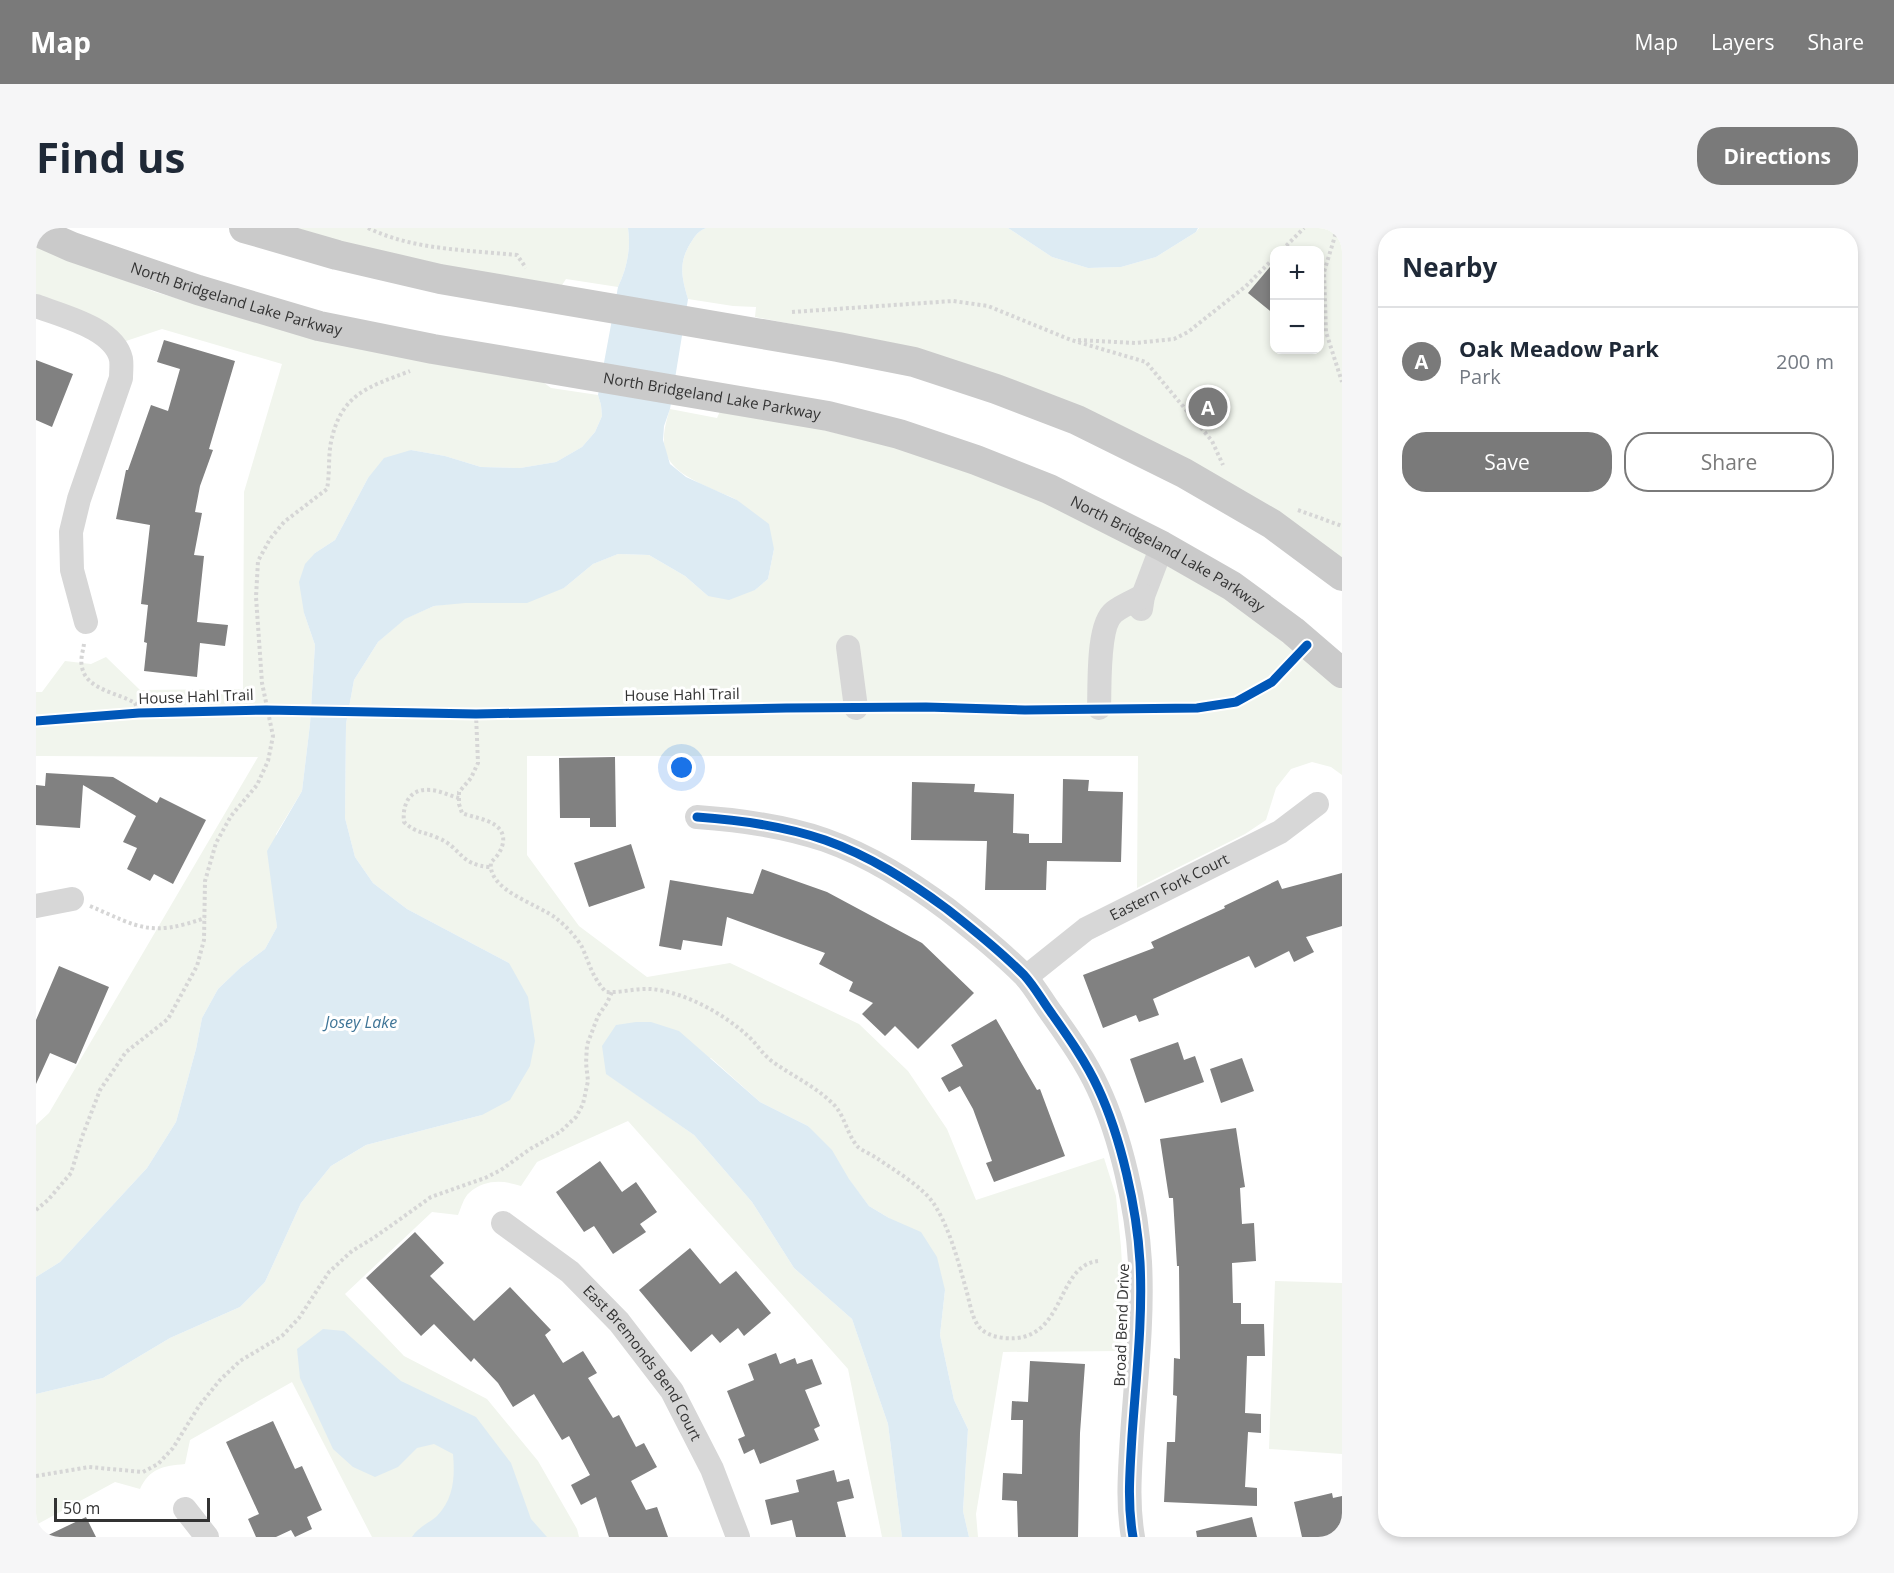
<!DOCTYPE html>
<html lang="en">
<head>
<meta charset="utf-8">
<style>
  body { margin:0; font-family:"Open Sans",sans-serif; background:#f6f6f7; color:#1f2937 }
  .controls { position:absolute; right:18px; top:18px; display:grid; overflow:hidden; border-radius:12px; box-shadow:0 3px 9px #0003 }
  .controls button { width:54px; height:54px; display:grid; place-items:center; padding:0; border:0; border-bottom:2px solid #e0e1e3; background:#fff; color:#1f2937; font:30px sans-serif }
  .scale { position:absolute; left:18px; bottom:15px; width:156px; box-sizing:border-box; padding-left:6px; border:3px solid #333; border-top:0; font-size:16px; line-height:21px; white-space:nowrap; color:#333; -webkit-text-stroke:4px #fff; paint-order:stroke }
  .you { position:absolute; left:646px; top:540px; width:21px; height:21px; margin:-15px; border:4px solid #fff; border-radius:50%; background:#1a73e8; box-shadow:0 0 0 9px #1a73e833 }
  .badge { display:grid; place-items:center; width:39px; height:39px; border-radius:50%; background:#7a7a7a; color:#fff; font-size:20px; font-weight:700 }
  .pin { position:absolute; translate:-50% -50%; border:3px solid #fff; box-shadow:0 2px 6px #0006 }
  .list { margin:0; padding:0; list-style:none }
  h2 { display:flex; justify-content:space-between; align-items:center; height:78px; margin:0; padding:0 24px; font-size:26px }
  h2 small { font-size:20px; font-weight:400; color:#747a83 }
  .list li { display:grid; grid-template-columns:39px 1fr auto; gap:18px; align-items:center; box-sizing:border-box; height:108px; padding:0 24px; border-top:2px solid #e0e1e3 }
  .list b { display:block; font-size:22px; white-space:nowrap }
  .list p { margin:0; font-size:20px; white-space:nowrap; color:#747a83 }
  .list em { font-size:20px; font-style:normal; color:#747a83 }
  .actions { display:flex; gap:12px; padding:18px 24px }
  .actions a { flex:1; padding:14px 0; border:2px solid #7a7a7a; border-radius:24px; text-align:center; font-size:21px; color:#7a7a7a }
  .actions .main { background:#7a7a7a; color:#fff }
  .map { position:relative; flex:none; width:1306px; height:1309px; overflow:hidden; border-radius:24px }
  header { display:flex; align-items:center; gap:36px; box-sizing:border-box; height:84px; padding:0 30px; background:#7a7a7a; color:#fff }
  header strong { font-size:28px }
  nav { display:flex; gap:33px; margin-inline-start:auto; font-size:21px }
  .intro { display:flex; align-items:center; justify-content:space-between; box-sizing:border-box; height:144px; padding:0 36px }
  h1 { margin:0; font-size:42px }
  .button { padding:15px 27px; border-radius:24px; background:#7a7a7a; color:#fff; font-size:21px; font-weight:700 }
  main { display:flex; gap:36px; padding:0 36px }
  aside { flex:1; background:#fff; border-radius:24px; box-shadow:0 3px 9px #0003 }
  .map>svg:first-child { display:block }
  .green { fill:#f1f5ed; fill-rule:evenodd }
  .water { fill:#ddebf3 }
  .building { fill:#818181 }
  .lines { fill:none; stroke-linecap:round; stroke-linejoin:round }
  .path { stroke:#d6d6d6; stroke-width:4; stroke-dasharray:3 3; stroke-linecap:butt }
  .minor { stroke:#d7d7d7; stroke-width:24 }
  .major { stroke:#cacaca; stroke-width:30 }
  .cycleway-casing { stroke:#fff; stroke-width:13 }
  .cycleway { stroke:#0057b8; stroke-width:9 }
  .labels { text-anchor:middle; stroke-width:6; stroke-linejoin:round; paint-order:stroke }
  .street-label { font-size:15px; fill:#333; stroke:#fff }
  .water-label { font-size:16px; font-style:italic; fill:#3f7597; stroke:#fff }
</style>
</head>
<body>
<header>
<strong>Map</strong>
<nav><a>Map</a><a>Layers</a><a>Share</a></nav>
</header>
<div class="intro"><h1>Find us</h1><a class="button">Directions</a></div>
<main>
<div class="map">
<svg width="1306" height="1309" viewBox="0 0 1306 1309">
  <rect width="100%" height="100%" fill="#fff"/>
  <path class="green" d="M246,0h346c3,21 -1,40 -10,59l-52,-8 -4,6 -106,-17z
    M670,0h302l44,29 36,11 33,-1 35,-10 40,-25 3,-4h143v333l-468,-221 -119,-23 1,-10 -23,-1 -45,-7c-6,-21 -10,-35 2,-55 5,-8 7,-12 16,-16zM1238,22h46v100h-46z
    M0,18l119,46 107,31 278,57 11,8 47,7 3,10 1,11 -7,16 -13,15 -26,15 -36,6 -39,-1 -36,-11 -34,-6 -43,28 -33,62 -20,13 -11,60 11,32 -5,79 -8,67 -26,43 -1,72 2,21 -12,22 -25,19 -22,21 -16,29 -6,31 -20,73 -29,46 -87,94 -24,15v-152l13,-12 209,-356 -222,-1v-64h6l23,-31 26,3 15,-7 34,33 103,-1 1,-197 38,-128 -120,-35 -42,14 -15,-21 -69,-28z
    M634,181l47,9 4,-9 66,12 150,37 125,49 168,94 112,86v88l-11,-8 -19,-5 -21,7 -15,19 -10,32 -21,14 -108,54 1,-132h-611v99l52,71 68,51 83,-14 129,61 49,47 39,58 29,71 128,-42 12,38 5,51 3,53 -3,51 -118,1 -27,162 2,23h-9l-6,-26 5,-82 -14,-29 -14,-65 5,-45 -56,-72 -20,-12 -61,-80 -48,-24 -49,-44 -104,16 87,61 58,67 42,66 58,51 36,105 14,113h-20l-34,-168 -220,-248 -91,41 -16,24c-18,-6 -36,-7 -52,7 -5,4 -8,15 -11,22l-26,-3 -87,82 59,62 83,43 51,62 39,68 2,8h-207l-80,-155 -102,58 -5,24c-22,2 -35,4 -45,25l-25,-7 -79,43v-131l67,-16 67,-40 70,-31 25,-25 36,-79 30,-37 35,-21 116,-30 27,-152 -102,-54 -34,-26 -18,-26 -10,-39 1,-94 8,-44 24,-38 26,-23 30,-13 130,-18 29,-24 25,-10 31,1 36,21 23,20 47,-6 13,-11 6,-30c-10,-13 -24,-37 -36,-48 -7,-5 -18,-8 -26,-12 -42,-19 -58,-32 -42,-80z
    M1239,1053l67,2v171l-73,-5z"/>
  <path class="water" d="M592,0h78c-9,4 -11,8 -16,16 -12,20 -8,34 -2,55l-18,110 -6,17 -1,14 7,24 16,13 51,23 32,24 5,25 -6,30 -13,11 -26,10 -21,-4 -23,-20 -36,-21 -31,-1 -25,10 -29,24 -37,15h-62l-31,3 -29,13 -27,23 -24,38 -8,44 -1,94 10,39 18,26 34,26 102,54 19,34 7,44 -5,25 -20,34 -28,15 -116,30 -35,21 -30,37 -36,79 -25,25 -70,31 -67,40 -67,16v-117l24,-15 87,-94 29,-46 20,-73 6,-31 16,-29 22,-21 25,-19 12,-22 -10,-76 35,-60 8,-67 5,-79 -11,-32 -5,-31 6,-18 10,-11 20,-13 33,-62 16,-20 27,-8 34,6 36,11 39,1 36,-6 26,-15 13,-15 7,-16 -1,-11 -3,-10 20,-108c9,-19 13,-38 10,-59z
    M972,0h190l-2,4 -40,25 -35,10 -33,1 -36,-11z
    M600,794h15l28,9 81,71 48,24 24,24 17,29 20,27 20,12 32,14 16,25 8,33 -5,45 14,65 14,29 -5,82 6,26h-67l-14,-113 -36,-105 -58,-51 -42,-66 -58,-67 -88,-61 -4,-28 14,-21z
    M287,1101l21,2 57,50 75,36 35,46 20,56 16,18h-135c6,-10 17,-14 25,-21 17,-18 18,-39 16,-62l-19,-10 -17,4 -19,19 -23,10 -22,-10 -20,-18 -33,-71 -3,-29z"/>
  <path class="building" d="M1239,33v54l-27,-22z
    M128,112l71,21 -26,88 4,1 -13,36 -5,26 7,1 -8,42 10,1 -7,66 31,3 -3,21 -25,-3 -3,34 -53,-6 3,-28 -3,-1 4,-37 -7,-1 9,-79 -34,-6 10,-49h2l23,-65 17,6 12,-42 -23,-7z
    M0,132l37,14 -21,53 -16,-7z
    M579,529l1,70h-26v-9h-30l-1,-60z
    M10,545l67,4 44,26 3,-6 46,23 -33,64 -19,-10 -4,7 -23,-12 10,-21 -14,-6 13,-26 -53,-31 -3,43 -44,-3v-40l9,1z
    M1027,551l26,1 -1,11 35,1 -2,70 -74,-1 -1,29h-61l2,-49 -76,-1 1,-58 63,2 -1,8 40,2 -1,39 16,1v9h33z
    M595,616l14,44 -56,19 -15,-44z
    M726,641l65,23 95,51 52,50 -56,56 -23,-23 -10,10 -23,-22 11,-11 -24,-12 4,-9 -34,-18 6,-11 -98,-36 -5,29 -39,-6 -2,10 -22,-4 11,-66 83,14z
    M1306,645v53l-36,11 8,15 -20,10 -5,-11 -34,17 -6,-12 -96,43 6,16 -20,7 -3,-7 -33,13 -20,-53 71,-27 -3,-6 74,-34 -1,-2 54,-26 4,9z
    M23,738l50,21 -33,77 -26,-11 -14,31v-64z
    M960,791l41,71 3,-1 25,67 -71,26 -8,-19 6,-2 -19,-52 -13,-23 -11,6 -8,-14 22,-12 -12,-21z
    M1142,814l6,18 11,-4 9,26 -59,21 -15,-44z
    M1206,830l12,33 -33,12 -11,-34z
    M1200,900l9,59 -5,1 2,36 12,-1 2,38 -24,2 1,40h8v21h23l1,32h-18l-2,57 16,1v19l-13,-1 -3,55 12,1v18l-93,-4 3,-60h8l2,-46 -4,-1 1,-37 6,1 -1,-93h-2l-4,-68h-4l-9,-59z
    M564,933l22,31 14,-10 21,30 -17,12 6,8 -33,22 -19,-28 -10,6 -28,-40z
    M379,1004l29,31 -14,13 44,45 36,-34 41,43 -6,5 18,28 20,-12 14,22 -9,5 25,40 6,-3 17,32 8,-4 13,24 -26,14 15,29 11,-3 11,30h-59l-13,-40 -15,8 -10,-20 19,-10 -21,-39 -7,4 -28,-46 -21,13 -15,-24 -24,-25 -3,4 -37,-38 -13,12 -55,-58z
    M654,1020l30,36 16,-13 35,42 -27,23 -6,-8 -18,15 -8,-9 -21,18 -52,-62z
    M740,1125l4,11 15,-6 2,6 15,-5 10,25 -17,6 15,36 -6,3 5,11 -59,24 -6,-15 -10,5 -6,-15 7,-3 -18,-45 27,-11 -6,-16z
    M994,1133l55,3 -5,69 -2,104h-60l-1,-36 -15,-1 1,-27 19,1 1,-54h-12l1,-19 16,1z
    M237,1193l22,48 7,-3 20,44 -15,7 5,12 -17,8 -4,-7 -15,7h-20l-8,-18 11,-5 -33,-72z
    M798,1242l3,12 12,-3 5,19 -17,4 9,35h-50l-4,-17 -21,5 -6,-25 34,-8 -3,-12z
    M1296,1265l1,5 9,-2v41h-40l-8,-35z
    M50,1289l10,20h-52z
    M1216,1289l5,20h-60l-1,-6z"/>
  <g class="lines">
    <path class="path" d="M332,0c45,22 100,22 149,27l9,13
      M1298,0l1,8 -11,36 2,60 16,50
      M1246,22l22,-22
      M756,84l161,-11 35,5 83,34 75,22 66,79 11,24
      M1042,112l57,3 39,-4 14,-7 58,-46 28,-28
      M1262,282l44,16
      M48,416c-1,7 -4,16 -2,23 4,23 37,26 53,36l4,10
      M440,486l2,49 -7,15 -12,14v12l3,9c10,4 25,6 33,12 15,10 7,28 -4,37 -4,29 48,42 66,57 9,7 20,19 25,28 8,18 10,30 24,45 15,1 30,-4 45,-3 34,3 73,25 97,47 9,8 15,19 25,26 21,15 46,26 63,45 9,11 12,29 22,40 5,4 14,8 20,12 16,11 45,28 56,45 16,25 24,57 32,85 3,10 5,25 11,35 5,9 17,13 27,14 63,6 50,-72 94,-77
      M423,570c-9,-2 -20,-8 -29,-8 -20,-2 -28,14 -26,32 13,12 19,9 34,16 23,9 21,27 52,29
      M54,678c51,22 60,31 115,12
      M0,982l12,-10 23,-27 11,-36 18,-47 26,-38 42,-33 29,-53 7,-26 1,-59 11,-38 15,-27 26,-31 11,-24 5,-25 -11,-53 -6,-86 2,-36 12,-22 14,-17 43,-33c3,-16 1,-32 4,-47 10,-49 38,-55 79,-71
      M0,1248l53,-9 54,5 15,-8 15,-16 26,-42 21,-26 20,-19 42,-25 17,-18 30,-46 23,-21 23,-14 56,-40 54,-19 16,-8 29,-21 30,-17 16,-15 7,-13 5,-23 -2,-18 1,-18 11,-29 9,-13 5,-11"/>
    <g class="minor">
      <path d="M0,78c26,10 78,22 85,53 1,6 0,13 0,19l-42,121 -8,33 1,38 14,52"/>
      <path d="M1105,381l2,-13 19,-50"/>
      <path d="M812,419l8,61"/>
      <path d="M1063,480c1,-22 -2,-83 15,-96 9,-7 20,-11 29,-16"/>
      <path d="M661,589c44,3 87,9 128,23 45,16 84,41 122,69 27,21 53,42 77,66 11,12 19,27 28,39 17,24 34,48 46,74 23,49 39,121 42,174 3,57 -4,116 -8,174 -2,34 -5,67 1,101"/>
      <path d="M0,678l36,-7"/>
      <path id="s1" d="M990,749l60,-48 194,-97 37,-28"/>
      <path id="s2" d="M467,995l67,49 49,50 53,69 40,78 26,68"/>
      <path d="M149,1281l22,28"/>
    </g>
    <g class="major">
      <path d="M208,0l93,27 103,24 398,68 76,15 82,27 81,31 107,53 88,51 70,52"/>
      <path id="s3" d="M0,3l36,16 126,43 121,36 114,23 395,67 71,18 77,26 73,29 113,57 70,40 61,45 49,42"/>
    </g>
    <g class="cycleway-casing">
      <path id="cycleway" d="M0,493l103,-8 127,-3 210,4 310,-6 140,-1 99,3 172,-2 39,-6 36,-20 35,-37
        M661,589c44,3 87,9 128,23 45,16 84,41 122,69 27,21 53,42 77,66 11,12 19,27 28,39 17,24 34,48 46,74 23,49 39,121 42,174 3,57 -4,116 -8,174 -2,34 -5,67 1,101"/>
    </g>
    <use href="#cycleway" class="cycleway"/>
  </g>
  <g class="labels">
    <g class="street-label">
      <text dy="5" stroke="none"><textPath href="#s3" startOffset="212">North Bridgeland Lake Parkway</textPath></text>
      <text dy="5" stroke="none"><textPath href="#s3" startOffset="698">North Bridgeland Lake Parkway</textPath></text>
      <text dy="5" stroke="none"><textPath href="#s3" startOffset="1184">North Bridgeland Lake Parkway</textPath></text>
      <text transform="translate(646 467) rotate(-1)" y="5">House Hahl Trail</text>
      <text transform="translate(160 469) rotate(-2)" y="5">House Hahl Trail</text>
      <text dy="5" stroke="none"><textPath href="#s1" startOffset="170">Eastern Fork Court</textPath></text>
      <text transform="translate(1086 1097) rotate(-88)" y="5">Broad Bend Drive</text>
      <text dy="5" stroke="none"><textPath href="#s2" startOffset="200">East Bremonds Bend Court</textPath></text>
    </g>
    <g class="water-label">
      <text x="325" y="800">Josey Lake</text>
    </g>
  </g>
</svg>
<div class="controls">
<button>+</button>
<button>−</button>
</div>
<div class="scale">50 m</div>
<div class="you"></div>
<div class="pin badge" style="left:1172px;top:179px">A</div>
</div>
<aside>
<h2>Nearby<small></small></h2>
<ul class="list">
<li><span class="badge">A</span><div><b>Oak Meadow Park</b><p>Park</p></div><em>200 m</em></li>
</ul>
<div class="actions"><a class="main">Save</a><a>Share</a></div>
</aside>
</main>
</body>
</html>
